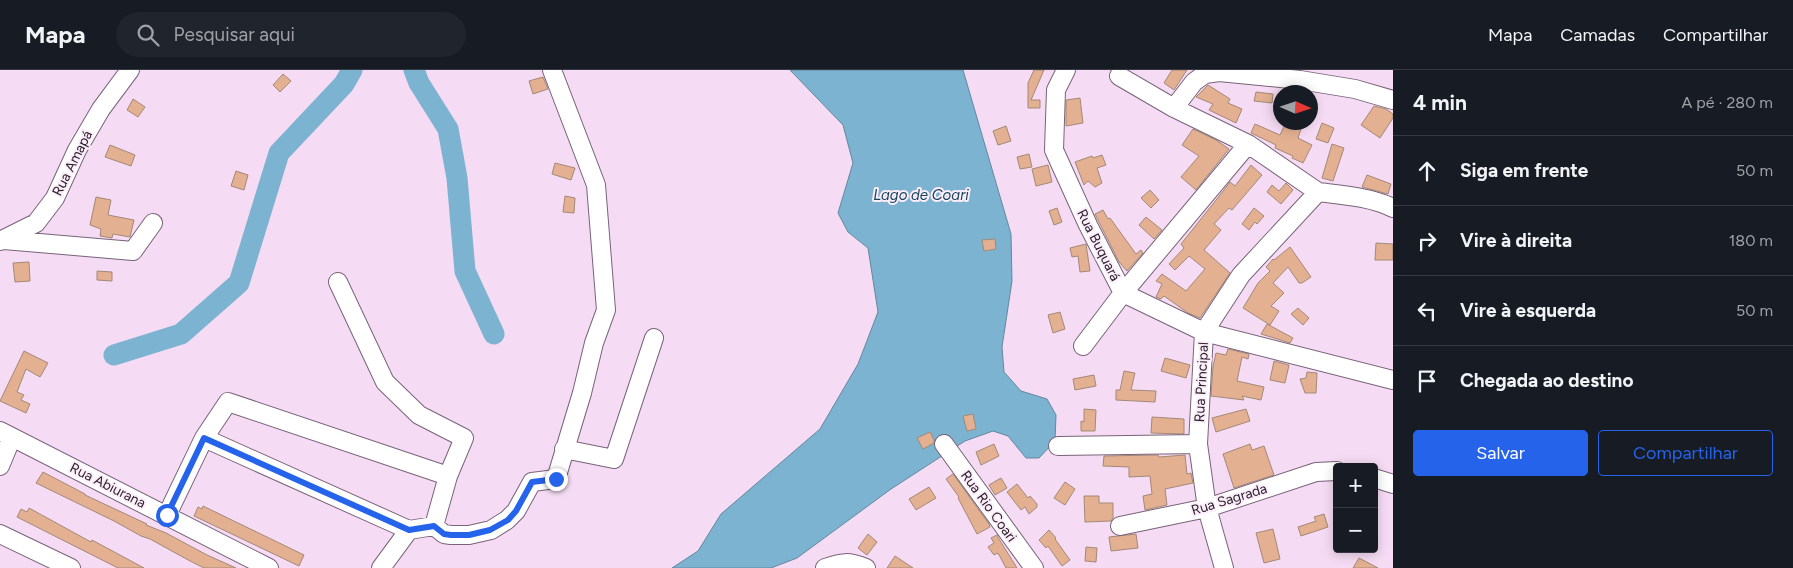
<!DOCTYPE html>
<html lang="pt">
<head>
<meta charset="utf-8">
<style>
  body { margin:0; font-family:Figtree,sans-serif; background:#20242c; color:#f1f3f6 }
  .controls { position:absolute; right:15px; bottom:15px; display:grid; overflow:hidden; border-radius:5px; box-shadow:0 2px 12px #0003 }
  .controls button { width:45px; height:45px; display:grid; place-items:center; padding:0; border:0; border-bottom:1px solid #363941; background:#171b24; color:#f1f3f6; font:25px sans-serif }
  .compass { position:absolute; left:1273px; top:15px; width:45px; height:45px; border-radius:50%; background:#171b24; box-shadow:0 2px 12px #0003; rotate:93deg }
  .stop { position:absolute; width:15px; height:15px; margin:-11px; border:4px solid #2563eb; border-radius:50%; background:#fff }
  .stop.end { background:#2563eb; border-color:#fff; box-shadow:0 1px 5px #0008 }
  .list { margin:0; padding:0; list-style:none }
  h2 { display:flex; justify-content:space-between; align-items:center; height:65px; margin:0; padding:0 20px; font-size:21px }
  h2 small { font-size:16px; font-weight:400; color:#9ea1a6 }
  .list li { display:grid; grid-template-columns:32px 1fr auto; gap:15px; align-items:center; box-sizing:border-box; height:70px; padding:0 20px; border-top:1px solid #363941 }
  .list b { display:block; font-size:19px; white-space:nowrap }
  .list em { font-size:16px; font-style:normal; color:#9ea1a6 }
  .actions { display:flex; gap:10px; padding:15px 20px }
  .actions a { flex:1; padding:11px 0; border:1px solid #2563eb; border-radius:5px; text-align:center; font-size:18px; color:#2563eb }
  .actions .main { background:#2563eb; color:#fff }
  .icon { flex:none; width:28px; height:28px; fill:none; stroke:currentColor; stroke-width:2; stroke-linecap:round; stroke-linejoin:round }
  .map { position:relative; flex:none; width:1393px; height:498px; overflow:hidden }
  header { display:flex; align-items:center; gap:30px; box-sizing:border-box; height:70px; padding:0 25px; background:#171b24; border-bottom:1px solid #363941 }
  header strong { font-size:24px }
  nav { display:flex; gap:28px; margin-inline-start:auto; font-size:18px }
  .search { width:350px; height:45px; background:#20242c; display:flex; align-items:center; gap:12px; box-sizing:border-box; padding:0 18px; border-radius:28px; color:#9ea1a6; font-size:19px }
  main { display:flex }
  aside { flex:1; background:#171b24 }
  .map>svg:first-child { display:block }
  .water { fill:#7bb3d1; stroke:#63889f }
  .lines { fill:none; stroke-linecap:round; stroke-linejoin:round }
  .river { stroke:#7bb3d1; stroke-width:21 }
  .building { fill:#e3b191; stroke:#a38877 }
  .minor-casing { stroke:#786378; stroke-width:20 }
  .minor { stroke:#fff; stroke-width:18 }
  .route { stroke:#2563eb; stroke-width:6 }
  .labels { text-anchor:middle; stroke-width:4; stroke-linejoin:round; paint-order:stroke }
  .street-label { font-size:14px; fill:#2b222b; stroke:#fcedfb }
  .water-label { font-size:15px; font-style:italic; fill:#144258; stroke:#fcedfb }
</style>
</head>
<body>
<header>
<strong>Mapa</strong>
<div class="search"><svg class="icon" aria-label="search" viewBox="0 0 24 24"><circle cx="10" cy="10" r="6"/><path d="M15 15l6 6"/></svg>Pesquisar aqui</div>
<nav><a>Mapa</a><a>Camadas</a><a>Compartilhar</a></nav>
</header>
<main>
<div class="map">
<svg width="1393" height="498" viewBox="0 0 1393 498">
  <rect width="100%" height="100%" fill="#f5dcf4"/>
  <path class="water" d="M790,0h173l48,164 1,47 -10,66 2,25 17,19 26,8 9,16 -1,26 -16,17h-13l-18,-22 -15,-5 -28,10 -74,48 -94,69 -26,10h-99l26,-17 23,-37 99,-85 38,-65 20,-52 -10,-64 -20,-16 -10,-19 15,-50 -10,-38z"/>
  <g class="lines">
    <path class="river" d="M414,0l5,13 29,46 9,49 8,93 29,63
      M114,285l67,-21 58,-51 40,-130 65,-69 8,-14"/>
  </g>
  <path class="building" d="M1034,0h10l-13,30h9v8h-12v-25z
    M1172,0h15l-13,20 -10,-7z
    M283,4l8,7 -11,11 -7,-7z
    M543,7l5,12 -15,5 -4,-13z
    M1208,15l22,14 -2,4 14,6 -6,14 -27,-13 4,-6 -17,-7z
    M1256,22l17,2 -1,9 -18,-2z
    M1080,28l3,25 -17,3v-26z
    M133,29l12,8 -7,10 -11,-7z
    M1374,36l12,3 7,5v4l-13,20 -19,-13z
    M1286,52l15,7 -3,9 14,7 -9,18 -11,-5 1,-2 -18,-8 1,-3 -25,-12 4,-9 25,11z
    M1322,53l12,5 -6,15 -12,-4z
    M1006,56l5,15 -13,4 -5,-14z
    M1193,59l23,11 13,9 -33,41 -15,-13 18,-21 -17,-11z
    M1332,74l12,4 -11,33 -11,-3z
    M110,75l25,10 -4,11 -26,-9z
    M1029,84l3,13 -12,2 -3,-12z
    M1102,85l4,10 -9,3 5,15 -7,4 -7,-6 -4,4 -9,-23 17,-6 1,2z
    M555,93l20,5 -4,12 -19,-6z
    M1048,95l4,17 -16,4 -4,-17z
    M1251,95l11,10 -30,35 -3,-2 -15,16 7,6 -17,20 26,23 -30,45 -12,-5 -24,-17 -3,3 -5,-2 6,-13 -6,-3 6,-7 24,17 19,-22 -16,-13 -14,14 -6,-6 15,-16 -3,-4 43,-54 6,-8 5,4z
    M236,101l12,4 -4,15 -13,-4z
    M1367,105l24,9 -3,10 -26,-7z
    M1286,113l7,7 -12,14 -14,-12 5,-7 7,6z
    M1150,120l9,10 -8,8 -10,-10z
    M565,126l10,2 -1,15 -11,-1z
    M96,127l15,3 -3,15 26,5 -4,17 -17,-3 -1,4 -12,-2 1,-7 -11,-4z
    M1057,138l5,14 -8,3 -5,-14z
    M1254,138l10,8 -7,8 -2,-2 -6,8 -7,-6z
    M1103,140l5,9 2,-1 26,36 5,-4 2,3 -16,18 -8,-9 -24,-48z
    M1146,147l16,13 -8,9 -15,-14z
    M995,169l1,10 -12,2 -2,-11z
    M1376,173l17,1v16h-18z
    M1086,174l4,27 -10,1 -2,-16 -6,1 -2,-9z
    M1290,177l21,30 -9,6h-3l-11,-16 -15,16 11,10 -13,13 8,5 -9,14 -27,-17 15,-25 12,-12 -4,-4 7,-8 1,1z
    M29,192l1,19 -15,1 -2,-19z
    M97,201l15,1v9l-15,-1z
    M1298,238l11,10 -6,7 -12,-11z
    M1060,242l5,17 -12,4 -5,-18z
    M1267,254l26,14 -3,5 -29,-9z
    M1228,279l21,5 -1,5 -6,-2 -5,24 27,6 -3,13 -19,-4 2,4 -33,-4 2,-29 3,-14 10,2z
    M24,281l24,12 -8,14 -14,-8 -9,23 7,3 -3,5 9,4 -4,9 -26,-12z
    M1165,288l25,7 -4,13 -25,-7z
    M1274,291l15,4 -4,18 -15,-3z
    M1124,301l11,2 -4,17 25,1 -1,11 -39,-2v-10h4z
    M1307,302l10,1 -1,20h-11l-5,-14 6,-1z
    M1094,305l2,11 -21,4 -2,-11z
    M1084,339l12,1 -1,21h-14v-10l3,1z
    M1246,339l4,12 -34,11 -4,-14z
    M973,344l3,15 -9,2 -4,-15z
    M1152,347l32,2v15l-33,-1z
    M930,362l4,8v3l-11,6 -6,-11z
    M994,374l5,12 -18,9 -5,-13z
    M1250,374l2,6 12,-4 10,29 -40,13 -11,-34z
    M1158,385l1,2 26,-2 2,19 4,-1 2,10 -28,6 2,16 -22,5 -2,-14 9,-2 -2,-18 -21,1v-10l-26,-1 1,-10z
    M43,402l42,22v1l62,29 -1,1 20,8 41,22 29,13h-32l-14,-7 -40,-22 -9,-3 -27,-15 -78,-38z
    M953,404l36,50 1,3 -13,7 -19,-36 1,-1 -13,-18z
    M1001,408l6,10 -12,7 -6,-10z
    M1065,412l10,7 -10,16 -11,-7z
    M1017,414l11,14 2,-2 7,8v3l-8,7 -4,-7 -4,3 -14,-18z
    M929,417l7,11 -20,12 -7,-11z
    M1084,426h15v7h14v15l-2,3 -26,1z
    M203,436l101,49 -5,11 -105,-50 4,-9 4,2z
    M29,438l62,34 1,-2 52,28h-26l-101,-51 4,-8 6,3z
    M1324,444l4,13 -27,9 -3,-9 18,-6 -2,-4z
    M1273,459l7,30 -16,4 -8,-30z
    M1049,460l7,8 -1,1 15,21 -8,6 -14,-20 -2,2 -7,-8z
    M868,464l9,8 -10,13 -9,-7z
    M1136,464l2,14 -27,3 -2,-14z
    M997,465l2,4 18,29h-11l-8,-15 -4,2 -6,-8 6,-4 -3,-5z
    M1086,477l11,1 -1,14 -11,-1z
    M895,486l18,12h-26z
    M1359,488l19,10h-25z"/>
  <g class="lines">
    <g class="minor-casing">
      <path id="minor" d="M1066,0l-10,20 -2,60 34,75 35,68 81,39 189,48
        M1119,6l55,32 74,36 70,48
        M1174,38l20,-26 11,-8 14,-2 81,8 55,9 38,11
        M4,170l129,11 20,-28
        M0,171l36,-18 19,-25 22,-48 24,-41 29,-39
        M338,212l47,100 34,33 45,23 -16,38 -14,50
        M1083,276l40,-53 125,-149
        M0,361l269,137
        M204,368l205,92
        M944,374l90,124
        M1058,376l140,-2
        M564,379l50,10 40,-121
        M0,396l12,-29
        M1374,408l19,6
        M167,445l37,-77 24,-36 220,74
        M1120,456l87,-18 109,-36 21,-1
        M0,464l71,34
        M381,498l28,-38 25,-4 10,8 7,1h18l22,-5 16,-10 9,-9 16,-29 24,-3 26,-86 12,-50 12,-33 -10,-125 -44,-115
        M825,498c16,-6 24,-7 41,0
        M1224,498l-17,-60 -9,-64 6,-112 37,-57 77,-83c24,3 53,5 75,16"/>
    </g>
    <use href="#minor" class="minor"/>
  </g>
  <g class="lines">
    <path class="route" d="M167,445l37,-77 205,92 25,-4 10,8 7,1h18l21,-5 18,-10 8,-9 16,-29 24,-3"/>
  </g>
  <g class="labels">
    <g class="street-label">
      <text transform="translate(72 93) rotate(-63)" y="5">Rua Amapá</text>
      <text transform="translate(1099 175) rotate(63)" y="5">Rua Buquará</text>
      <text transform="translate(1201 312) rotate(-87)" y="5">Rua Principal</text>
      <text transform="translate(108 415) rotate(27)" y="5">Rua Abiurana</text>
      <text transform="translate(1229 429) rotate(-17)" y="5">Rua Sagrada</text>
      <text transform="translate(989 436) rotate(54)" y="5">Rua Rio Coari</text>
    </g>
    <g class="water-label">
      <text x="921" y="130">Lago de Coari</text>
    </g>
  </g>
</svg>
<div class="controls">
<button>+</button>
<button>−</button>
</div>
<svg class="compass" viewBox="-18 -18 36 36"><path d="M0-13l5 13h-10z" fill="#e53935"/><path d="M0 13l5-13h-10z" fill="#9ea1a6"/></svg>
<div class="stop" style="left:167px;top:445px"></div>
<div class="stop end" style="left:556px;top:409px"></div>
</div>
<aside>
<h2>4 min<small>A pé · 280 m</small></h2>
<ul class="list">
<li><svg class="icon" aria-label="ahead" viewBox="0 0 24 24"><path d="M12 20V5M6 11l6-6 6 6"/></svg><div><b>Siga em frente</b></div><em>50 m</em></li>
<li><svg class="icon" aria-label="right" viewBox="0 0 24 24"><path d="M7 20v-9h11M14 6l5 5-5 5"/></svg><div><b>Vire à direita</b></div><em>180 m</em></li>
<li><svg class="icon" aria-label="left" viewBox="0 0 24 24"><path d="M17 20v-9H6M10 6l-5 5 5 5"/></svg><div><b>Vire à esquerda</b></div><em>50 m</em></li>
<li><svg class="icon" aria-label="arrive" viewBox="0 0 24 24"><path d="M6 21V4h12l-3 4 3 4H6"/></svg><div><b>Chegada ao destino</b></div></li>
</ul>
<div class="actions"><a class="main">Salvar</a><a>Compartilhar</a></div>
</aside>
</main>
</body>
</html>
